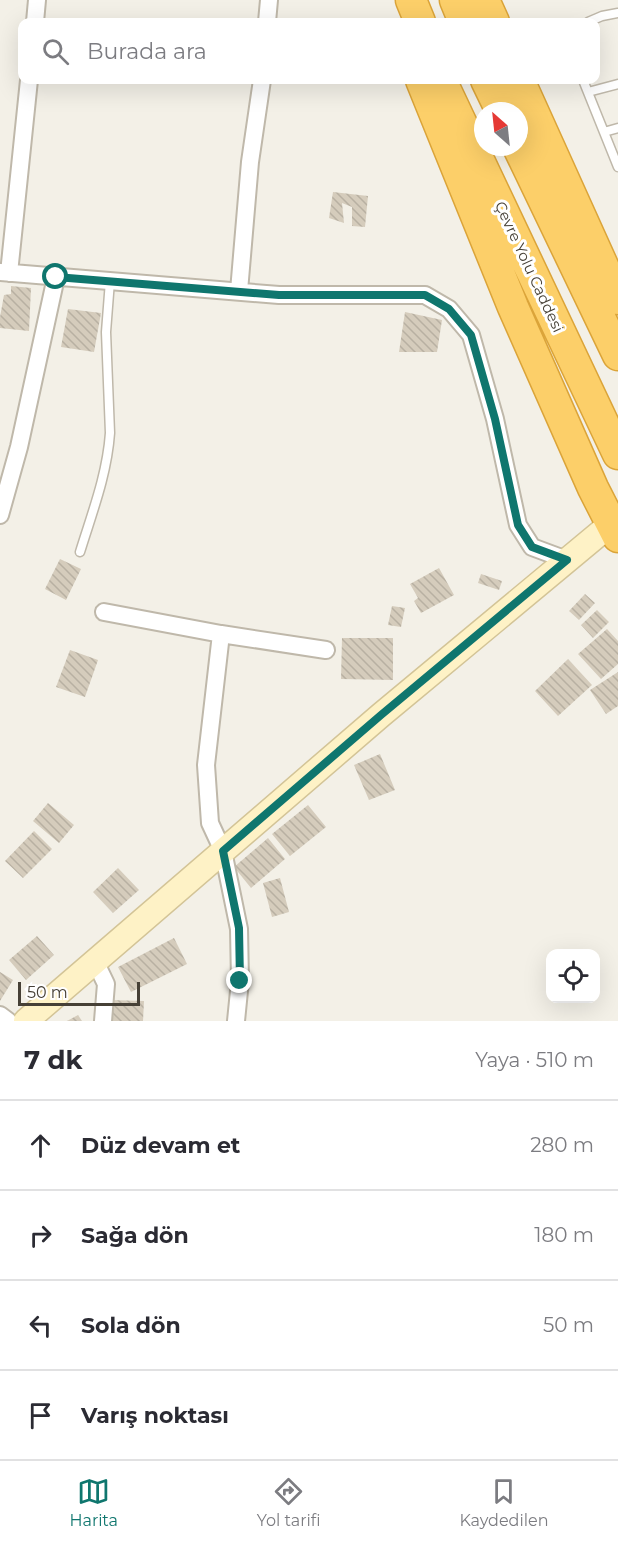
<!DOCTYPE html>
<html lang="tr">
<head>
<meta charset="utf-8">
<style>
  body { margin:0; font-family:Montserrat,sans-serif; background:#f2f2f3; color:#2b2b33 }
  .controls { position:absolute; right:18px; bottom:18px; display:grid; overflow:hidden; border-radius:12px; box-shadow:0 6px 24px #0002 }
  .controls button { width:54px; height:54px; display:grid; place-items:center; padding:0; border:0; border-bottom:2px solid #e1e1e2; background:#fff; color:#2b2b33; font:30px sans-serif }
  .compass { position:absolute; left:474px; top:102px; width:54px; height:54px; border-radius:50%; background:#fff; box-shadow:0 6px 24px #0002; rotate:333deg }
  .scale { position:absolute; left:18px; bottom:15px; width:122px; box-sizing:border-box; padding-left:6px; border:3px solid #464036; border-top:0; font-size:16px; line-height:21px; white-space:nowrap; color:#464036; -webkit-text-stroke:4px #fff; paint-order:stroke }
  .stop { position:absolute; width:18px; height:18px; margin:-14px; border:4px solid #0f766e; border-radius:50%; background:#fff }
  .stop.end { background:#0f766e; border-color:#fff; box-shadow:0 2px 6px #0008 }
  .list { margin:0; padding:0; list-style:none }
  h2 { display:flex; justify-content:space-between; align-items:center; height:78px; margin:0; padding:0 24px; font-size:26px }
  h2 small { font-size:20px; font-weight:400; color:#7c7c81 }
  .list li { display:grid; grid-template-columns:39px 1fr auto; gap:18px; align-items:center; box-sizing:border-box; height:90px; padding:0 24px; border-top:2px solid #e1e1e2 }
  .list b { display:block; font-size:22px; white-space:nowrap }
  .list em { font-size:20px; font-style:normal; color:#7c7c81 }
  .icon { flex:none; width:33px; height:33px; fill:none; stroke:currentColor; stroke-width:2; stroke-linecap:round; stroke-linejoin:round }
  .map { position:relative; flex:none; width:618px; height:1021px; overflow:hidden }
  .search { position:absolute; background:#fff; box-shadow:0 6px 24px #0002; left:18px; right:18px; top:18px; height:66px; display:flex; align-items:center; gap:15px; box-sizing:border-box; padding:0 21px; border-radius:12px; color:#7c7c81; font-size:22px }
  .sheet { height:438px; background:#fff }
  nav { display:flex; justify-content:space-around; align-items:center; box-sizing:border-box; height:84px; border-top:2px solid #e1e1e2; background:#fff; font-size:16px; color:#7c7c81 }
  nav a { display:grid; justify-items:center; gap:3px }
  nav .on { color:#0f766e }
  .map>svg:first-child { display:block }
  .building { fill:url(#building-back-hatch) }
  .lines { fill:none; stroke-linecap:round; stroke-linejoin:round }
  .lane-casing { stroke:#bfb8aa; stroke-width:11 }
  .street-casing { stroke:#bfb8aa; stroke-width:20 }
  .secondary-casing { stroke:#d3c497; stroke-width:27 }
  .highway-casing { stroke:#dba439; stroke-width:33 }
  .lane { stroke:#fff; stroke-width:8 }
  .street { stroke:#fff; stroke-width:16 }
  .secondary { stroke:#fef2c6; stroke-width:24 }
  .highway { stroke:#fccf69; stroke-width:30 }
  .route { stroke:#0f766e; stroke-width:8 }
  .labels { text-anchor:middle; stroke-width:6; stroke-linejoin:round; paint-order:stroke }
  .street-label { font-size:15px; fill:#464036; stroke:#fff }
</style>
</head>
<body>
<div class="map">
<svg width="618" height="1021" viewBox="0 0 618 1021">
  <defs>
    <pattern id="building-back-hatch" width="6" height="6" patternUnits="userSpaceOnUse" patternTransform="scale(1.5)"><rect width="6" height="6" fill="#d5ccbc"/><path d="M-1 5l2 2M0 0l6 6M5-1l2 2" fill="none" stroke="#b8b0a2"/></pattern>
  </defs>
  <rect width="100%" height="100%" fill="#f3f0e7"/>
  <path class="building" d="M333,192l35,4 -3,31 -13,-1v-19l-10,-4 2,20 -15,-5z
    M11,286l20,2 -2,43 -29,-3v-11l4,-22 7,-1z
    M68,309l33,4 -7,39 -33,-5z
    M405,312l37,8 -5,32h-38z
    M60,559l21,10 -15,31 -21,-11z
    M439,568l15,27 -33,18 -7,-12 4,-3 -8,-14z
    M481,574l21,7 -3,9 -21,-7z
    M585,594l10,9 -16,17 -10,-9z
    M392,606l13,2 -4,19 -13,-2z
    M597,610l12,12 -16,16 -12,-13z
    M607,629l11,12v23l-17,15 -23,-25z
    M342,638h51v42l-52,-1z
    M70,650l28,10 -13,37 -29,-10z
    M568,659l24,26 -34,31 -23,-25z
    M618,672v34l-12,8 -16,-24z
    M380,754l15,36 -26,10 -15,-35z
    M48,803l26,22 -15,18 -26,-22z
    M308,805l18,22 -36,29 -18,-22z
    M34,831l18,18 -29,29 -18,-17z
    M268,838l17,21 -34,29 -17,-21z
    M118,868l21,22 -26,23 -20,-21z
    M280,878l9,34 -17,5 -9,-34z
    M37,936l17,19 -28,25 -17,-20z
    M174,938l13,26 -56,28 -13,-25z
    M0,972l13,8 -13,21z
    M111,1000l33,1 -1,20h-33z
    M78,1015l4,6h-15z"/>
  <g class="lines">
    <g class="lane-casing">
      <path id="lane" d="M588,22l14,-6 16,-3
        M583,80l35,87
        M588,92l30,-8
        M604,132l14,-4
        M80,552c12,-39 27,-77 30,-119l-4,-101 4,-51"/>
    </g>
    <g class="street-casing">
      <path id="street" d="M35,22l2,-22
        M267,22l2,-22
        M0,272l279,23h146l24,14 22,26 24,84 23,106 14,22 35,13
        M9,273l20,-193
        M239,291l11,-129 12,-82
        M0,515l19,-68 37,-170
        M104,612l117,22 105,16
        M221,634l-15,131 4,58 13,28 16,78 1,52 -4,40
        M95,961l11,23 -3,37
        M0,1015l8,6"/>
    </g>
    <g class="secondary-casing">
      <path id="secondary" d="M26,1021l355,-306 237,-197"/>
    </g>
    <g class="highway-casing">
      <path id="highway" d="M411,0l9,22
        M455,0l9,22
        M484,0l10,22
        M421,80l92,227 80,181 25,49
        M441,80l177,374
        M486,80l15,31
        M519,80l99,219
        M518,147l100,208"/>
    </g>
    <use href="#lane" class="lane"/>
    <use href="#street" class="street"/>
    <use href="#secondary" class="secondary"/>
    <use href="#highway" class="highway"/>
  </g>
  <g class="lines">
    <path class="route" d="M56,277l223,18h146l24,14 22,26 24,84 23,106 14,22 35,13 -186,155 -158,136 16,77 1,53"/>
  </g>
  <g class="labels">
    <g class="street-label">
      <text transform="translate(529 267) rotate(65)" y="5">Çevre Yolu Caddesi</text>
    </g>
  </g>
</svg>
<div class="controls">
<button><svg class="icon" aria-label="locate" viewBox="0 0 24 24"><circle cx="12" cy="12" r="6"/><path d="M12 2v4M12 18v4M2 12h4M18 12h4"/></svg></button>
</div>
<svg class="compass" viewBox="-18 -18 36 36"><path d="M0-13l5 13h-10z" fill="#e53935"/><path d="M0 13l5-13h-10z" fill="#7c7c81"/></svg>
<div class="scale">50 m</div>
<div class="stop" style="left:56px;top:277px"></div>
<div class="stop end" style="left:240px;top:981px"></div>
<div class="search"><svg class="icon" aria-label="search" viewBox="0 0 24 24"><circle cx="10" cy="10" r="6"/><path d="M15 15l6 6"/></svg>Burada ara</div>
</div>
<section class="sheet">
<h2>7 dk<small>Yaya · 510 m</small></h2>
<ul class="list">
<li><svg class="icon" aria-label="ahead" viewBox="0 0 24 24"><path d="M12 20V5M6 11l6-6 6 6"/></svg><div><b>Düz devam et</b></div><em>280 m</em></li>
<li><svg class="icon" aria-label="right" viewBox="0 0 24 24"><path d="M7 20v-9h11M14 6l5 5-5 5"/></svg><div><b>Sağa dön</b></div><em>180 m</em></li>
<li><svg class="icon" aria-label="left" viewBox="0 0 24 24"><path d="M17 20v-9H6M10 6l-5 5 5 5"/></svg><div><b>Sola dön</b></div><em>50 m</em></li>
<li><svg class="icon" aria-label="arrive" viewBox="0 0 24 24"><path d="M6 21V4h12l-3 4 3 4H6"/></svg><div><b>Varış noktası</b></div></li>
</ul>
</section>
<nav>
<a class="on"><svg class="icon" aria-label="map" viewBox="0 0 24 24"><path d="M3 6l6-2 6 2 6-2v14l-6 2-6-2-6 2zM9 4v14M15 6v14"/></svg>Harita</a>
<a><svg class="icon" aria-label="directions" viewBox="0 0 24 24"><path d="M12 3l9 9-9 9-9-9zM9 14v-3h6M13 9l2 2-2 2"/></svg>Yol tarifi</a>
<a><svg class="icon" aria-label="saved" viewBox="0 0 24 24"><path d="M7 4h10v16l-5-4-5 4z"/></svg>Kaydedilen</a>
</nav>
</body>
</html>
